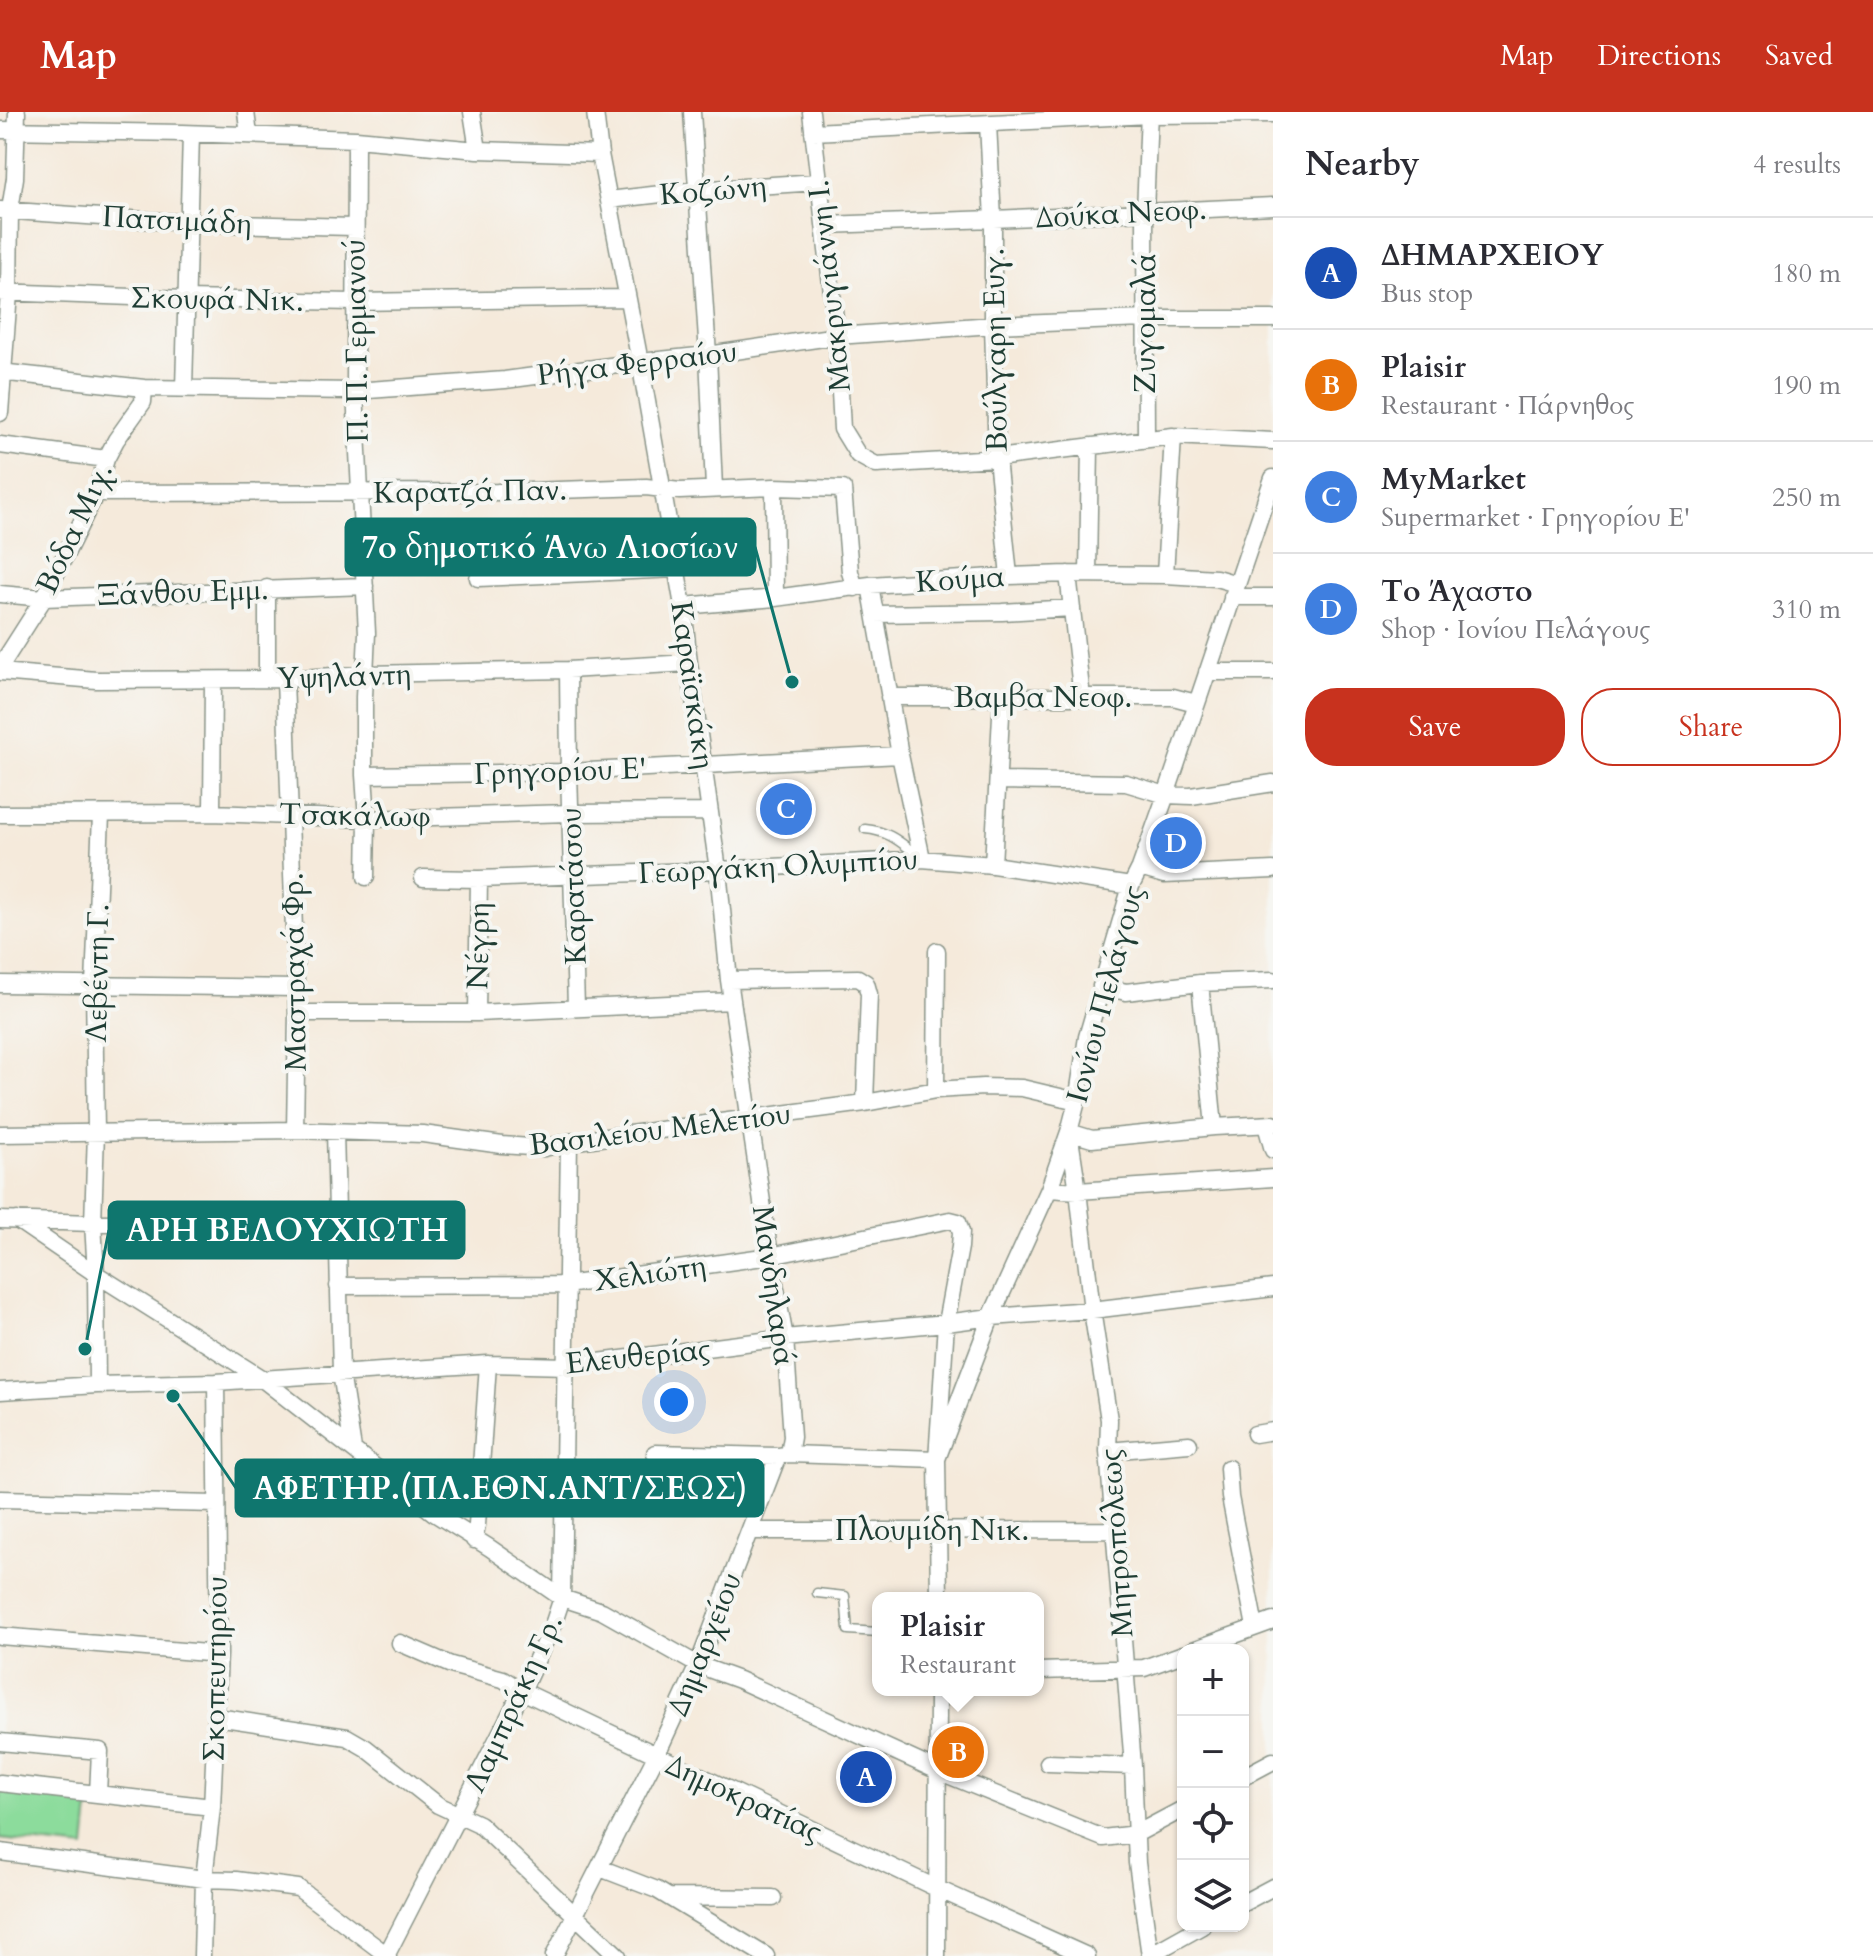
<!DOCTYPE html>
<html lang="en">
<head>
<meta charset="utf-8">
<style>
  body { margin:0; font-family:Cardo,serif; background:#f7f7f7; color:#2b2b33 }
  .controls { position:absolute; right:24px; bottom:24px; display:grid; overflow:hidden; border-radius:16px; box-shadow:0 2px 6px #0004 }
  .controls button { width:72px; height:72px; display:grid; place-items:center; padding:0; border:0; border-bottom:2px solid #e1e1e2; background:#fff; color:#2b2b33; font:40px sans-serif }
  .you { position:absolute; left:674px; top:1290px; width:28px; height:28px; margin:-20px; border:6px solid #fff; border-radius:50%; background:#1a73e8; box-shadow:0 0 0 12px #1a73e833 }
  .badge { display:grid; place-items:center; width:52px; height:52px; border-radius:50%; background:#c8321e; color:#fff; font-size:26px; font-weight:700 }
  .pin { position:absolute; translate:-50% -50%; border:4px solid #fff; box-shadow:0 2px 8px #0006 }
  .popup { position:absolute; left:872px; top:1480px; width:172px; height:104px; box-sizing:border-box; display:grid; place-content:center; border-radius:16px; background:#fff; filter:drop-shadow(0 2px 6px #0005); font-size:26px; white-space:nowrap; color:#7c7c81 }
  .popup b { font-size:30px; color:#2b2b33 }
  .popup::after { content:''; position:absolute; left:50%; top:100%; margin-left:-16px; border:16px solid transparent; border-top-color:#fff }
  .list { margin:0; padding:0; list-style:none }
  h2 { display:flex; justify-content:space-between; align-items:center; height:104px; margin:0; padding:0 32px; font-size:34px }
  h2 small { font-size:26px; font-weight:400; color:#7c7c81 }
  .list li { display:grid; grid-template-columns:52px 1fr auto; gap:24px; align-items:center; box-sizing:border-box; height:112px; padding:0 32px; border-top:2px solid #e1e1e2 }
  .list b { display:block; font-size:30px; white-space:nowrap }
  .list p { margin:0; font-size:26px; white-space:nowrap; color:#7c7c81 }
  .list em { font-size:26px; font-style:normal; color:#7c7c81 }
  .actions { display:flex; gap:16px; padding:24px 32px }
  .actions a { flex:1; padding:18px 0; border:2px solid #c8321e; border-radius:32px; text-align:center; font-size:28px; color:#c8321e }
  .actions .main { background:#c8321e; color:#fff }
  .icon { flex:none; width:44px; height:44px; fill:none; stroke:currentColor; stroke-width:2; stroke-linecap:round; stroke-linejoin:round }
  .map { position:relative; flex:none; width:1273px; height:1844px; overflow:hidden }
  header { display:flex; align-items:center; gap:48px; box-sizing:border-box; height:112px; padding:0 40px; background:#c8321e; color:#fff }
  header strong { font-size:38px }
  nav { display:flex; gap:44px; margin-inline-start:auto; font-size:28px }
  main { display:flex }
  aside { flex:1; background:#fff }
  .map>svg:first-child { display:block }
  .green { fill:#8cdc9c; stroke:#568c68; stroke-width:2 }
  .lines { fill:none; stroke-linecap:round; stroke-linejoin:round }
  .lane-casing { stroke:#8a9488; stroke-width:11 }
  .street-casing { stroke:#8a9488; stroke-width:19 }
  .lane { stroke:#fff; stroke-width:8 }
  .street { stroke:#fff; stroke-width:16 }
  .labels { text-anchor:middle; stroke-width:8; stroke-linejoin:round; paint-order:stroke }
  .street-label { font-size:30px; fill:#1f3d34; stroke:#f6f6f2 }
  .leader { fill:none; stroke:#0f766e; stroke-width:3 }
  .callout-dot { fill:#0f766e; stroke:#f6f6f2; stroke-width:3 }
  .callout { fill:#0f766e; stroke:#0f766e; stroke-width:3 }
  .callout-label { font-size:32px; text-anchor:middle; font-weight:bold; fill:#fff }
</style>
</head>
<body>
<header>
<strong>Map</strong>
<nav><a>Map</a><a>Directions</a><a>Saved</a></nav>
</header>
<main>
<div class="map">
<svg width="1273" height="1844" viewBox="0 0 1273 1844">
  <rect width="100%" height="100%" fill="#f6f6f2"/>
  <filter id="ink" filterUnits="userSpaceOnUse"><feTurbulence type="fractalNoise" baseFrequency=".0125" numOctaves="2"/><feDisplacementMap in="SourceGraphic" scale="16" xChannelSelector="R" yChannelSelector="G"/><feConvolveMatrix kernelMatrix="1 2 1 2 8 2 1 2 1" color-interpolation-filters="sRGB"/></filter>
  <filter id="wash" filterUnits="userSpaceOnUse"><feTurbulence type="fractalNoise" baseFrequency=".006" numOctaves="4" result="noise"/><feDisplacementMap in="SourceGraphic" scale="32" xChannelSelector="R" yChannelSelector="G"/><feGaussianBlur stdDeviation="1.8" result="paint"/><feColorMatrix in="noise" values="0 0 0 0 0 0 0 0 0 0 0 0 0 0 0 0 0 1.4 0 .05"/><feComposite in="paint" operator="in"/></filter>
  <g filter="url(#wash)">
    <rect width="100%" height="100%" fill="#f5eadb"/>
    <path class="green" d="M0,1676l90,10 -5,50 -85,-9z"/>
  </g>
  <g filter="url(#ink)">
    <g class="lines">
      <g class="lane-casing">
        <path id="lane" d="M865,717c25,2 36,14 55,28
          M817,1481l28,3 3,34 30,2"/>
      </g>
      <g class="street-casing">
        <path id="street" d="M246,0l3,23
          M472,0l6,38
          M595,0l5,42 40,208 43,244 6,57 29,207 11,110 41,276 15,82 7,99 -3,17
          M692,0l16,243 6,133
          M811,0l26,224 5,93 16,26 18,10 121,-7 176,-22 100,5
          M988,12l5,95v106l4,133 12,118
          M0,18l183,3 173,6 122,11 122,4
          M813,20l336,-17 124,-1
          M356,27l-1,252 12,242 -3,64v78l3,44 -1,58
          M609,88l87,-10 122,-8
          M0,98l188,13 166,4
          M825,113l168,-6 280,-13
          M0,180l185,7 169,3 273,-4
          M0,260l144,16 211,3 150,-11 135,-18 68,-7 129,-19 156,-11 151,-6h129
          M184,276l7,-254
          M0,301l9,-120 1,-83 5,-32 2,-66
          M1146,327l-1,-227 4,-100
          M0,333l106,14
          M774,375l1,111
          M96,381l401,-1 149,-5 34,4 94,-4 69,2 7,83 5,16
          M1068,462l14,124
          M1088,462l2,-128
          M1165,463l8,-139
          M478,466l198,-9
          M870,473l30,170 22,104
          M0,482l44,4 321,-12
          M1232,485h41
          M683,494l92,-8 95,-13 139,-9 59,-2 97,1 51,3 21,6
          M875,502l127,-2 70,-4
          M0,555l44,-69 52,-105 10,-34 10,-19 27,-38 1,-14
          M568,558l1,102 7,235
          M0,560l96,8 189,-1 81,-5 202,-4 121,-7
          M1207,560h66
          M267,567v-91
          M285,567l12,334 -2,117
          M889,585h284l23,6
          M364,663l205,-3 331,-17
          M999,669l127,2 40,12 25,1 82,-13
          M212,701l1,-133
          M0,702l212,-1 155,6 204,-6 139,-1
          M993,753l9,-168
          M1140,756l24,7 109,-5
          M423,766l56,1 239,-9 204,-11 71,6 138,21
          M729,868l129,-2 8,5 3,11 -4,109
          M1200,871l14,144
          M0,872l295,4
          M1101,874l25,6 74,-9 73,-3
          M297,901h180l255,-12
          M477,901l2,-134
          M936,978l1,-139
          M1266,1013l7,25
          M335,1019l6,242 12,76
          M0,1022l295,-4 128,4 79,11 42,3 25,-6 296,-39 71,-13 47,-3 39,1 55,13
          M1049,1077l29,2 195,-13
          M0,1108l93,3 244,-1 103,3
          M17,1108l79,54 165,104 173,135 56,35 72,50 40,13 96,54 41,15 199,91 165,67 33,-4 47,-25
          M338,1174l228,-1 204,-29 180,-36 8,2 3,10 -1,15 -14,76 -9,136 2,139
          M97,1273l-1,-111 -3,-51 3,-91 -2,-147 7,-170
          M0,1279l97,-6 119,-3 272,-18 79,2 218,-28 161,-15 45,-6 101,-7 181,-22
          M1255,1322l18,-3
          M1108,1339l81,-7
          M655,1341l123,3 11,-2 148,5
          M937,1347l54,-142 58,-128 20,-57 8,-31 10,-64 44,-151 9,-18 26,-73 107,-317
          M1228,1356l2,29 25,130
          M0,1387l216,5
          M750,1419l363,-1
          M474,1428l3,-15 11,-161
          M0,1524l219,18
          M400,1531l51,22 52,14 19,12 416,198 149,67
          M1193,1538l80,-29
          M1038,1559l106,-3 39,-14
          M217,1605l130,20 19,11 72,57 41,19 139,132
          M0,1630l100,9 -2,43
          M1048,1651l85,3
          M1243,1665l30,-16
          M0,1671l212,24
          M0,1740l204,27 32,1 62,8 90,68
          M600,1756l57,22 109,66
          M670,1785l103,1
          M1243,1791l30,-16
          M1150,1843l52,-29
          M202,1844l2,-77 8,-72 7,-153 -3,-272
          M386,1844l136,-265 32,-69 8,-24 7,-456
          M554,1844l102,-200 42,-91 80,-209
          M937,1844l1,-266
          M1150,1844l-13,-93 -4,-97 -25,-315 1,-31 -17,-110 -14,-119 -9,-59 23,7 122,-12 59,-3"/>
      </g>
      <use href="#lane" class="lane"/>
      <use href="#street" class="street"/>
    </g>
  </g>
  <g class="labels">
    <g class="street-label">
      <text transform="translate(713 78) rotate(-5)" y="10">Κοζώνη</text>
      <text transform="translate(1121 101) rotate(-3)" y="10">Δούκα Νεοφ.</text>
      <text transform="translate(177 108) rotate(3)" y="10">Πατσιμάδη</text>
      <text transform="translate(829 174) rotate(-96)" y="10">Μακρυγιάννη Ι.</text>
      <text transform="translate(217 187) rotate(1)" y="10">Σκουφά Νικ.</text>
      <text transform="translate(1145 211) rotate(-90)" y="10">Ζυγομαλά</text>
      <text transform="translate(356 229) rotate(-91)" y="10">Π. Π. Γερμανού</text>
      <text transform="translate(995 238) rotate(-91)" y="10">Βούλγαρη Ευγ.</text>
      <text transform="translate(637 251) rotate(-7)" y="10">Ρήγα Φερραίου</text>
      <text transform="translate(470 379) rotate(-1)" y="10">Καρατζά Παν.</text>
      <text transform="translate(74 416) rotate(-65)" y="10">Βόδα Μιχ.</text>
      <text transform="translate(960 467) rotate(-4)" y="10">Κούμα</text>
      <text transform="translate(183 480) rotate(-2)" y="10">Ξάνθου Εμμ.</text>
      <text transform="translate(344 564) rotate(-2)" y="10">Υψηλάντη</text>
      <text transform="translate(693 573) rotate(82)" y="10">Καραϊσκάκη</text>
      <text x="1043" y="595">Βαμβα Νεοφ.</text>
      <text transform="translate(560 659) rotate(-2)" y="10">Γρηγορίου Ε'</text>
      <text transform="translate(355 703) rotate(1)" y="10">Τσακάλωφ</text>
      <text transform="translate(778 754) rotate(-3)" y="10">Γεωργάκη Ολυμπίου</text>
      <text transform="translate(573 774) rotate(-92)" y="10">Καρατάσου</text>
      <text transform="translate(478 834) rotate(-89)" y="10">Νέγρη</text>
      <text transform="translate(294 860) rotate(-91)" y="10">Μαστραχά Φρ.</text>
      <text transform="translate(97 861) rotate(-89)" y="10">Λεβέντη Γ.</text>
      <text transform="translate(1105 882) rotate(-75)" y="10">Ιονίου Πελάγους</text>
      <text transform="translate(660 1017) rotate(-7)" y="10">Βασιλείου Μελετίου</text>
      <text transform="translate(650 1161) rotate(-8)" y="10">Χελιώτη</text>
      <text transform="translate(774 1174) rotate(82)" y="10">Μανδηλαρά</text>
      <text transform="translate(638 1244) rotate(-6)" y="10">Ελευθερίας</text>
      <text x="932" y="1428">Πλουμίδη Νικ.</text>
      <text transform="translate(1116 1431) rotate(-94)" y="10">Μητροπόλεως</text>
      <text transform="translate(704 1532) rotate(-68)" y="10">Δημαρχείου</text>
      <text transform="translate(215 1557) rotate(-89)" y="10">Σκοπευτηρίου</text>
      <text transform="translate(513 1591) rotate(-65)" y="10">Λαμπράκη Γρ.</text>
      <text transform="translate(744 1686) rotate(25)" y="10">Δημοκρατίας</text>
    </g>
  </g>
  <path class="leader" d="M792 570L755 435M85 1237L109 1118M173 1284L236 1376"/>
  <g class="callout-dot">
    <circle cx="792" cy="570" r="8"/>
    <circle cx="85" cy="1237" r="8"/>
    <circle cx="173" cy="1284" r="8"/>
  </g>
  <g class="callout">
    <rect x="346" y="407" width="409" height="56" rx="8"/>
    <rect x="109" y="1090" width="355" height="56" rx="8"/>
    <rect x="236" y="1348" width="527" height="56" rx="8"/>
  </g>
  <g class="callout-label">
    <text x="550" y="446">7ο δημοτικό Άνω Λιοσίων</text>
    <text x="287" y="1129">ΑΡΗ ΒΕΛΟΥΧΙΩΤΗ</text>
    <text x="500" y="1387">ΑΦΕΤΗΡ.(ΠΛ.ΕΘΝ.ΑΝΤ/ΣΕΩΣ)</text>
  </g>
</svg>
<div class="controls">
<button>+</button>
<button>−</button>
<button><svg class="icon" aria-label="locate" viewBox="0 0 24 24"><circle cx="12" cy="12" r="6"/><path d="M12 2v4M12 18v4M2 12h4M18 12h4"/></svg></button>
<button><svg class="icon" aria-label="layers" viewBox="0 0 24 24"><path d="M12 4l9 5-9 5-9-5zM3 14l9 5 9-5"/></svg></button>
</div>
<div class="you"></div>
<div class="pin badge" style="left:866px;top:1665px;background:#1a4fb4">A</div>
<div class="pin badge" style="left:958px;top:1640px;background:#e8710a">B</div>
<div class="popup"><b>Plaisir</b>Restaurant</div>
<div class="pin badge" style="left:786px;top:697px;background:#3f7fe0">C</div>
<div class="pin badge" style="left:1176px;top:731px;background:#3f7fe0">D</div>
</div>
<aside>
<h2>Nearby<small>4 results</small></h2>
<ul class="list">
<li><span class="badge" style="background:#1a4fb4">A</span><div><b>ΔΗΜΑΡΧΕΙΟΥ</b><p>Bus stop</p></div><em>180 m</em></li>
<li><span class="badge" style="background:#e8710a">B</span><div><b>Plaisir</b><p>Restaurant · Πάρνηθος</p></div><em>190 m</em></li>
<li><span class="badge" style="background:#3f7fe0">C</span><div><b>MyMarket</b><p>Supermarket · Γρηγορίου Ε'</p></div><em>250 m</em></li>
<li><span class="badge" style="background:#3f7fe0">D</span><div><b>Το Άχαστο</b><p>Shop · Ιονίου Πελάγους</p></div><em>310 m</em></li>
</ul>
<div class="actions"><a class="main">Save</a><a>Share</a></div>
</aside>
</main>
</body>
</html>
